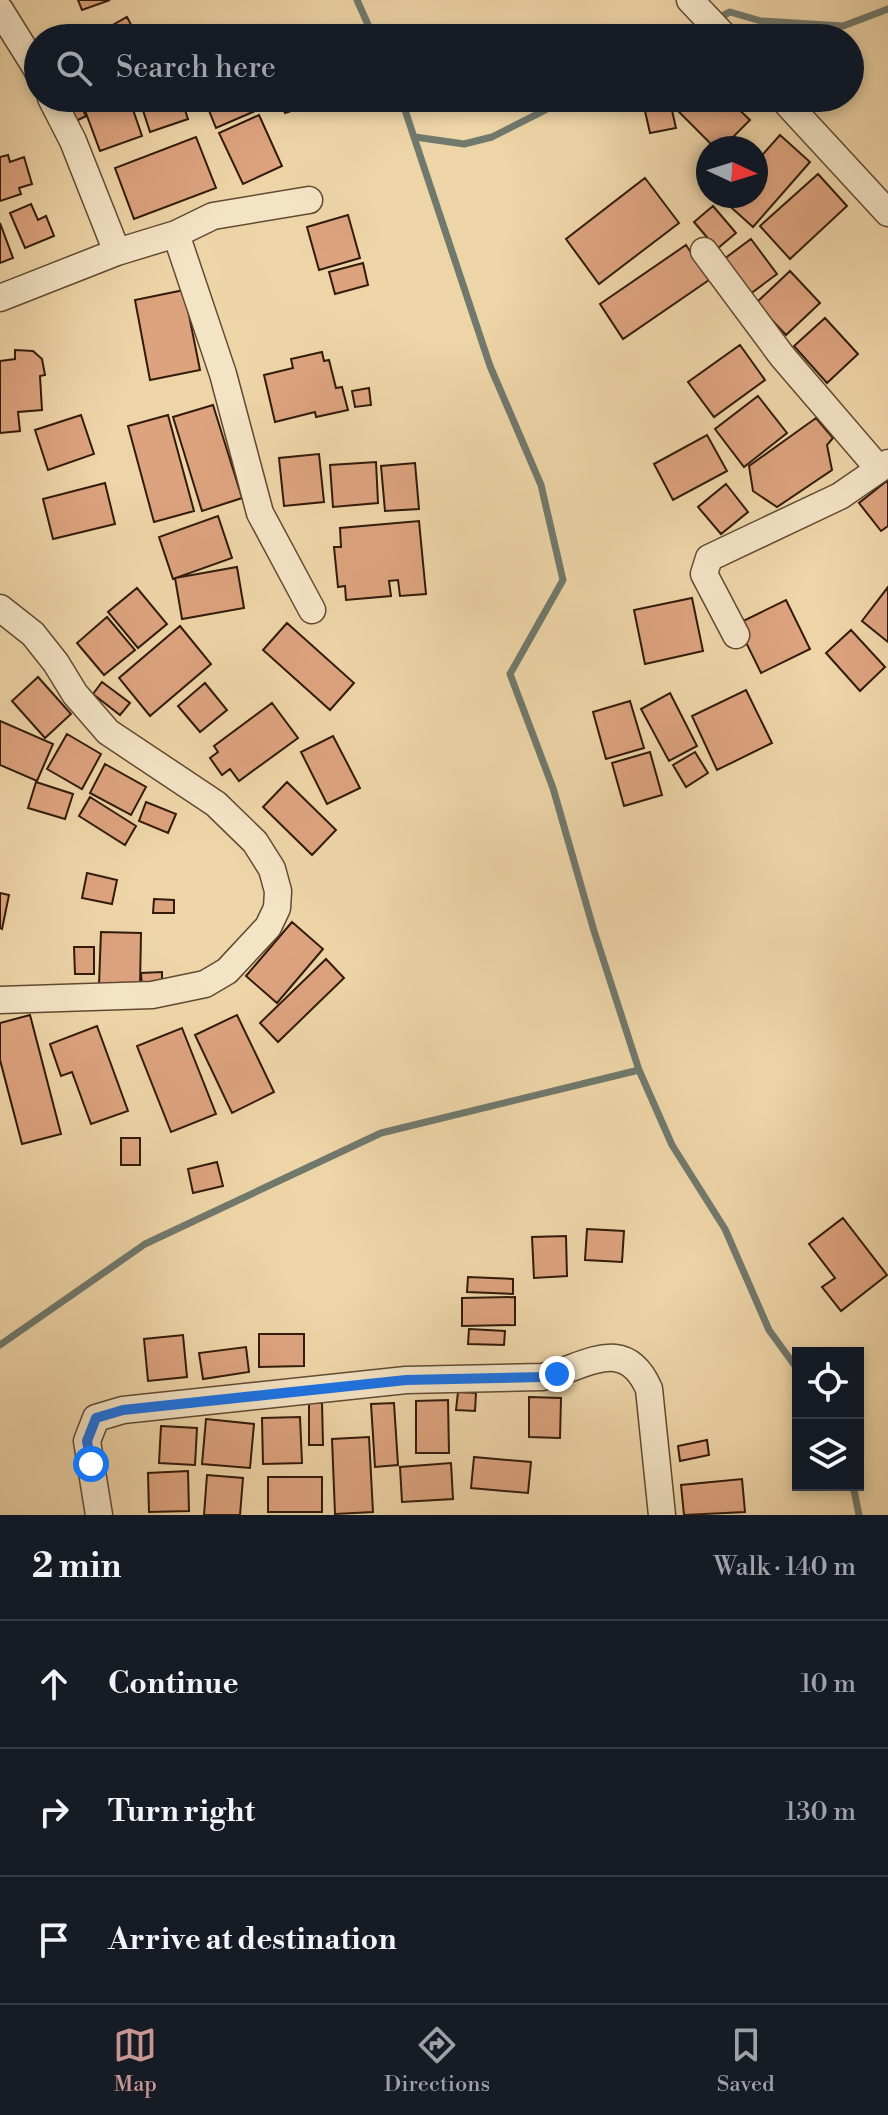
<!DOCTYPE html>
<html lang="en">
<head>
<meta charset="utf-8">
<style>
  body { margin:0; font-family:"Libre Bodoni",serif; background:#242831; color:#f1f3f6 }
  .controls { position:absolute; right:24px; bottom:24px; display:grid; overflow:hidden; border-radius:0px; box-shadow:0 4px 12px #0003 }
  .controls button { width:72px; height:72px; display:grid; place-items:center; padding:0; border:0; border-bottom:2px solid #363941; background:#171b24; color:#f1f3f6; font:40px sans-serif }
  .compass { position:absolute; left:696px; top:136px; width:72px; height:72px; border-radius:50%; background:#171b24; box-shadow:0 4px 12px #0003; rotate:94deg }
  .stop { position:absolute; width:24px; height:24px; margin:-18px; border:6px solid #1a73e8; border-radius:50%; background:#fff }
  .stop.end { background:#1a73e8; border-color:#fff; box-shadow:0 2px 8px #0008 }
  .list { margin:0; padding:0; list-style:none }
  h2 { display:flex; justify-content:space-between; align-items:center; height:104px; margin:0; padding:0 32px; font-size:34px }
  h2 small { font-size:26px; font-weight:400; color:#9ea1a6 }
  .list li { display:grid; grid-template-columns:52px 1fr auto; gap:24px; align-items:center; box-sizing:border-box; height:128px; padding:0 32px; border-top:2px solid #363941 }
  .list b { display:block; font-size:30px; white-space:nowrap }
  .list em { font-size:26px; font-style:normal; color:#9ea1a6 }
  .icon { flex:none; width:44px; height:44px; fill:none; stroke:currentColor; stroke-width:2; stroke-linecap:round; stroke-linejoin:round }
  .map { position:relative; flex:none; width:888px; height:1515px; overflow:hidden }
  .search { position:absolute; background:#171b24; box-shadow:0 4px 12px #0003; left:24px; right:24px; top:24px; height:88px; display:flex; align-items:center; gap:20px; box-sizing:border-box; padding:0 28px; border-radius:44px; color:#9ea1a6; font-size:30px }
  .sheet { height:488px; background:#171b24 }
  nav { display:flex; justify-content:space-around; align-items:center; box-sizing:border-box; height:112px; border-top:2px solid #363941; background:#171b24; font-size:22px; color:#9ea1a6 }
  nav a { display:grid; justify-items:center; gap:4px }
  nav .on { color:#c59692 }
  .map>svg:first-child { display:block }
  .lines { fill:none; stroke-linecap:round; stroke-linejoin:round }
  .stream { stroke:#71796d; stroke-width:7 }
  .building { fill:#dda37f; stroke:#321b0b; stroke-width:2 }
  .street-casing { stroke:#614a32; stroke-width:29 }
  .street { stroke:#f4e4c6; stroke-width:26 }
  .route { stroke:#1a73e8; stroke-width:10 }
</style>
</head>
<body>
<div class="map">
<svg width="888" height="1515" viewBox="0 0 888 1515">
  <rect width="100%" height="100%" fill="#eed5a8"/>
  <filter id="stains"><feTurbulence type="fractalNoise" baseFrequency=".0025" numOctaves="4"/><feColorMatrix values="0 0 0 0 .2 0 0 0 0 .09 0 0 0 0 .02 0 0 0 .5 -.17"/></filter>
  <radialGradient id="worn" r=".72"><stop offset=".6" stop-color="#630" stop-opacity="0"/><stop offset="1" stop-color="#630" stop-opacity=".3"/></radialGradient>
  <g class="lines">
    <path class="stream" d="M357,0l17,38
      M716,19l14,-7 31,9 82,5 45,-17
      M677,38l28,-14
      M401,98l89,268 51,119 22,95 -53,94 43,114 41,143 45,139 33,75 53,84 44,101 29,40
      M415,137l49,7 28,-7 77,-39
      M0,1345l145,-101 236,-111 258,-63
      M853,1485l6,30"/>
  </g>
  <path class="building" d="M78,0h32l-28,10z
    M127,17l11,21h-21l-6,-12z
    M107,25l6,13h-34z
    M102,98h27l13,38 -42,15 -17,-46z
    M139,98h42l7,21 -38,13z
    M204,98h46l5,13 -39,17z
    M280,98h38l1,4 -34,11z
    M692,98h35l23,22 -28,28h-7l-36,-36z
    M80,104l6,12 -14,7 -5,-13z
    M671,106l5,22 -26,5 -5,-22z
    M259,115l23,51 -39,18 -24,-51z
    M780,135l30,27 -57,65 -30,-27 4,-4h29v-34z
    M196,137l20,51 -82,31 -19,-51z
    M8,155l2,7 14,-5 8,27 -13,4 2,6 -21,7v-44z
    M818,174l29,32 -57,53 -30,-33z
    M645,178l34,45 -80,61 -33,-45z
    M31,204l7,16 8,-4 8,20 -29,12 -15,-35z
    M713,206l23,27 -19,16 -23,-27z
    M348,215l12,43 -41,12 -12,-43z
    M0,223l13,35 -13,5z
    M751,239l26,35 -31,23 -26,-35z
    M686,245l23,35 -86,59 -23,-35z
    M363,263l5,22 -33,9 -6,-22z
    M790,271l30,32 -34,32 -30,-32z
    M184,290l16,80 -50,10 -15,-80z
    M825,318l33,36 -31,29 -33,-37z
    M740,345l25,35 -51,37 -26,-35z
    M15,350l18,1 9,8 3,16 -5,1 2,34 -24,2 2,19 -20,2v-72l15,-2z
    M322,352l2,9 5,-1 7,28 6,-1 6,23 -32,7 -1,-5 -40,10 -11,-47 29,-7 -2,-9z
    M369,388l2,17 -16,2 -3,-16z
    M758,396l29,37 -43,34 -29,-38z
    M213,405l29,93 -40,13 -29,-94z
    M81,415l13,39 -46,16 -13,-40z
    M168,415l26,96 -40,11 -26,-96z
    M816,418l17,20 -6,7 5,25 -55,37 -24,-16 -4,-25z
    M707,435l20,36 -54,29 -19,-36z
    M319,454l5,48 -40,4 -5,-48z
    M376,462l2,41 -45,4 -3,-42z
    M415,463l4,46 -34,2 -4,-45z
    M888,480v46l-7,5 -22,-28z
    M105,483l10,41 -62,15 -10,-40z
    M726,484l22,28 -27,22 -23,-27z
    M218,516l14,42 -59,21 -14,-42z
    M419,521l7,73 -26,2 -2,-16 -9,1 2,15 -45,4 -1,-14 -7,1 -4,-40h7l-1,-19z
    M237,567l7,41 -62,11 -7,-41z
    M888,587v55l-26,-21z
    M137,588l30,36 -29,24 -30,-36z
    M692,598l11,53 -58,13 -11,-54z
    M786,600l24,49 -49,24 -24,-49z
    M107,617l28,33 -31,25 -27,-32z
    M287,623l67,60 -24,27 -67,-60z
    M180,626l31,38 -61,52 -31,-38z
    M851,630l34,37 -25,24 -34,-38z
    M38,677l33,37 -26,24 -33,-37z
    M102,682l28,21 -10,12 -27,-21z
    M205,683l22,27 -27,22 -22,-26z
    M746,690l26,53 -55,27 -25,-54z
    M670,693l27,53 -28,15 -28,-52z
    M630,701l14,47 -38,11 -13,-47z
    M272,703l26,35 -59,43 -9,-12 -8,6 -12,-17 8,-6 -4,-6z
    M0,721l53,23 -16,37 -37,-16z
    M67,734l34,20 -19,35 -35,-20z
    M333,736l27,52 -33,16 -26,-52z
    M650,752l12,43 -38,11 -12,-43z
    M695,752l13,21 -22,14 -13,-22z
    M105,764l41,23 -15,28 -41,-22z
    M36,782l37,12 -8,25 -37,-11z
    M287,782l49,48 -24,25 -49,-48z
    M90,797l46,29 -11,19 -46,-29z
    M146,802l30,12 -8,19 -29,-12z
    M87,873l30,7 -5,24 -30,-6z
    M0,893l9,2 -7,34 -2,-1z
    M154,899l20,1v13h-21z
    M292,922l31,27 -46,54 -31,-27z
    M101,932l40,1 -1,53 -41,-1z
    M74,947h20v27h-19z
    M326,959l18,19 -66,64 -18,-19z
    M162,972v14l-20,1 -1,-14z
    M30,1015l31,119 -39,10 -22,-84v-37z
    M237,1015l37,77 -42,21 -37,-78z
    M97,1026l31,85 -37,13 -19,-52 -11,4 -11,-32z
    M182,1028l34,86 -45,18 -34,-86z
    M121,1138h19v27h-19z
    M217,1162l6,24 -30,7 -5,-24z
    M843,1218l44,57 -46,36 -19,-24 13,-9 -26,-34z
    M587,1229l37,2 -2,31 -37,-2z
    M566,1236l1,40 -33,2 -2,-41z
    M468,1277l45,2v15l-46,-2z
    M515,1297v28l-53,1v-28z
    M469,1329l36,2 -1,14 -36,-1z
    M259,1334h45v32l-45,1z
    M183,1335l4,42 -39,4 -4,-42z
    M246,1347l3,25 -46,7 -4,-26z
    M458,1392l18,1 -1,18 -19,-1z
    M529,1397l32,1 -1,40 -31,-1z
    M448,1400l1,53h-33v-52z
    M309,1403h13l1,42h-14z
    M394,1403l4,62 -23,2 -4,-63z
    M300,1417l2,46 -39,1 -1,-46z
    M206,1419l48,5 -4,44 -48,-4z
    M161,1426l36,2 -2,37 -36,-2z
    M369,1437l4,75 -38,2 -3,-75z
    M707,1440l2,15 -29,6 -2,-15z
    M474,1457l57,5 -3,31 -57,-5z
    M451,1463l2,36 -51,3 -2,-35z
    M188,1471l1,40 -40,1 -1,-39z
    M207,1475l36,3 -3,37h-36z
    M268,1477h54v35h-54z
    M742,1479l3,33 -61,3 -3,-30z"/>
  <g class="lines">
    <g class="street-casing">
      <path id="street" d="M690,0l36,38
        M0,10l38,61
        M51,98l22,43 44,111
        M782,98l106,115
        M176,234l47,140 37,139 52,97
        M704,251l78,105 97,113
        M0,298l117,-46 59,-18 37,-18 96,-16
        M0,608l33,26 23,29 19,31 33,38 108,72 39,38 17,27 6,22 -1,17 -9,19 -41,44 -22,13 -53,11 -152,5
        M736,635l-32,-61 5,-16 131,-62 48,-33
        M99,1515l-12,-74 9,-23 27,-8 283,-30 136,-3c41,-8 82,-45 107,12l13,126"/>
    </g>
    <use href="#street" class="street"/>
  </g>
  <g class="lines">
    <path class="route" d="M91,1464l-4,-23 9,-23 27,-8 283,-30 136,-3 15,-3"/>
  </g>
  <rect width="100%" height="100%" filter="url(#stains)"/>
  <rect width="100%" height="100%" fill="url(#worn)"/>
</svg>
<div class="controls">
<button><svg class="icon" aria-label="locate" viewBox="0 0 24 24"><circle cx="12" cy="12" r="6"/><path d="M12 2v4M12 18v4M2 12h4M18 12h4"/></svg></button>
<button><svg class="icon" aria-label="layers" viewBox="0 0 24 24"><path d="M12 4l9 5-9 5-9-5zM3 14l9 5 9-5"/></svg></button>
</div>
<svg class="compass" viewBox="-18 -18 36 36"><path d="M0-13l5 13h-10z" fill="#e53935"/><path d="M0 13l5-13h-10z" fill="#9ea1a6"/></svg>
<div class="stop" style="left:91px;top:1464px"></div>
<div class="stop end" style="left:557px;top:1374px"></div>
<div class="search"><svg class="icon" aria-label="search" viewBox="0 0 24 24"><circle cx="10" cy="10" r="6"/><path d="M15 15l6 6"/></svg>Search here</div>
</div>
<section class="sheet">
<h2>2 min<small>Walk · 140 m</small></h2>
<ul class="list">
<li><svg class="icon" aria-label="ahead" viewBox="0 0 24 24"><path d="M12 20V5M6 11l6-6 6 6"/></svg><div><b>Continue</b></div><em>10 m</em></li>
<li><svg class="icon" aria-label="right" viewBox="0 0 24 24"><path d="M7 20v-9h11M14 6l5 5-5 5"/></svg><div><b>Turn right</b></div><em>130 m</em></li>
<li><svg class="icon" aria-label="arrive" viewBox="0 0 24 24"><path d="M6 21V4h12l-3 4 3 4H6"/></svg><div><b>Arrive at destination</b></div></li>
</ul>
</section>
<nav>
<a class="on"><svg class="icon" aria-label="map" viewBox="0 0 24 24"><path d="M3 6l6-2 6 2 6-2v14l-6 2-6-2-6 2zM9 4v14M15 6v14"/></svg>Map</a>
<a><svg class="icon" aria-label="directions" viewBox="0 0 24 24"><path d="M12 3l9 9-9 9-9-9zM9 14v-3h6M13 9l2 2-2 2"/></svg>Directions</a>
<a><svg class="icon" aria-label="saved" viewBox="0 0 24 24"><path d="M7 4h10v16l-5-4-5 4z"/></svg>Saved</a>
</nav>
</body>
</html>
